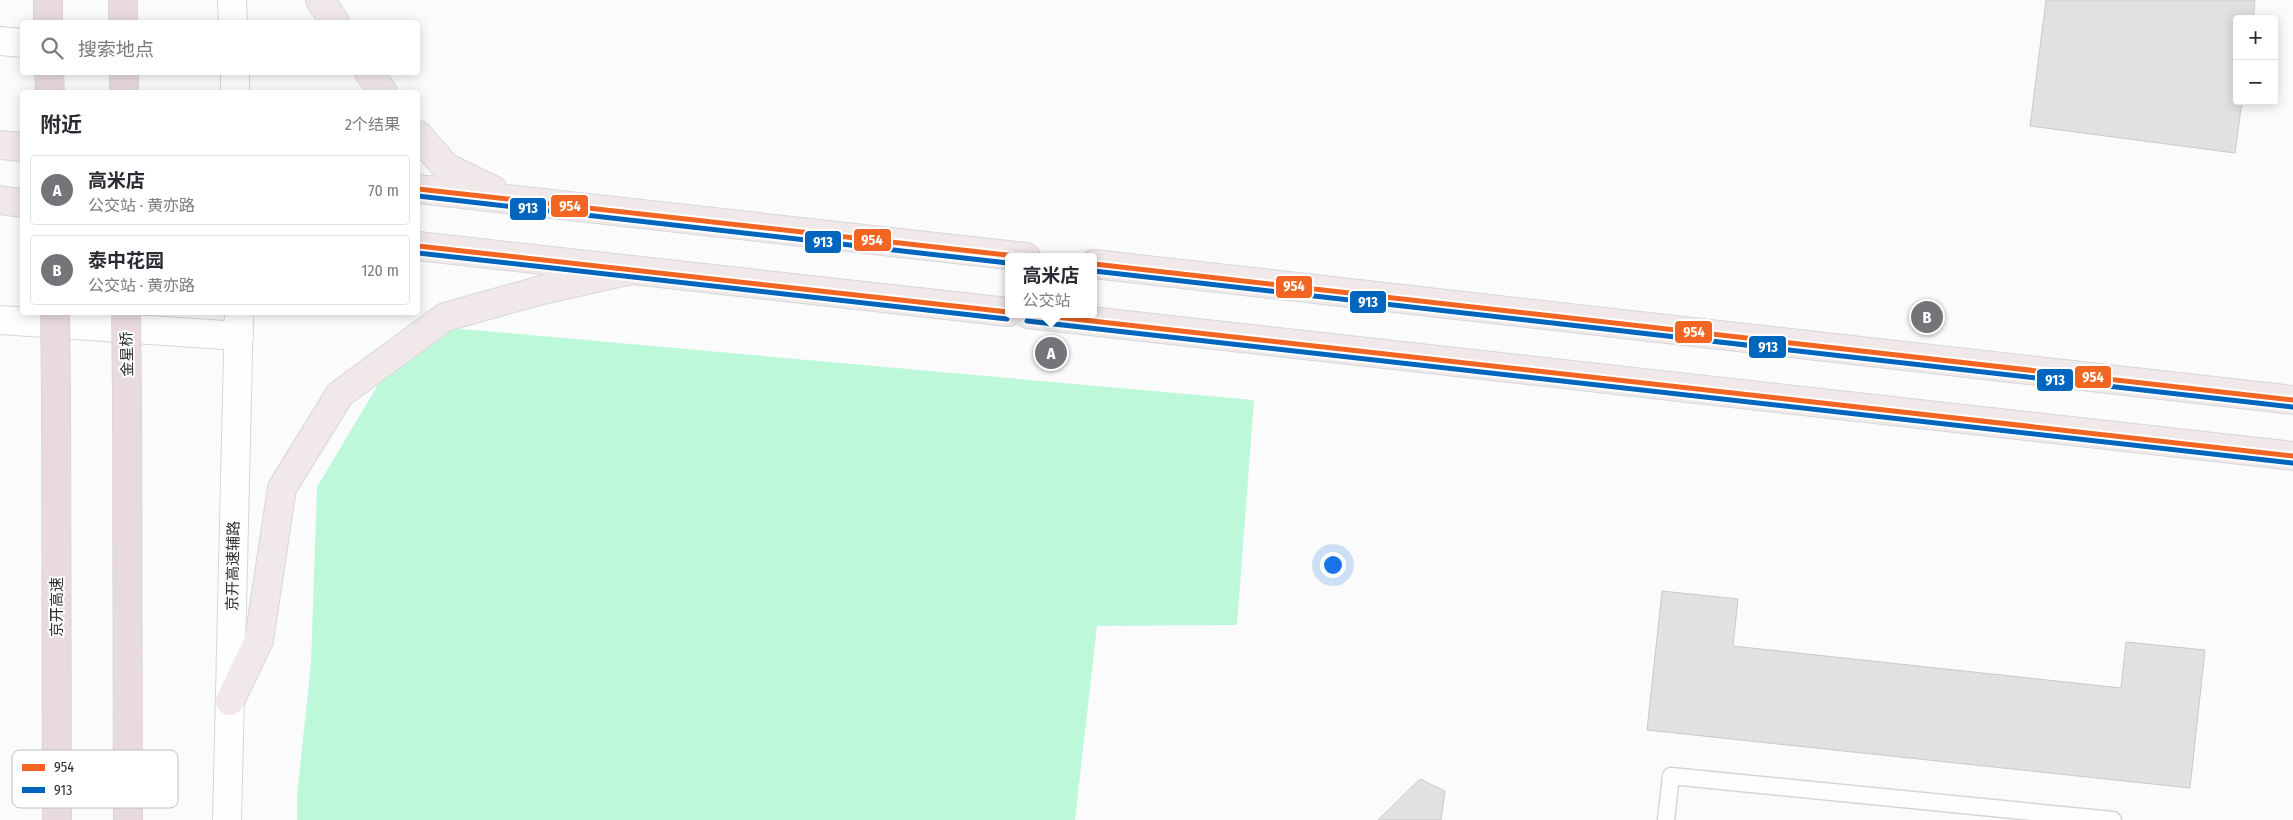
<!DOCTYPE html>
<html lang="zh">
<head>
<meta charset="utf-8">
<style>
  body { margin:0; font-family:"Fira Sans Condensed","Noto Sans SC",sans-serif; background:#f2f2f3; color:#2b2b33 }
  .controls { position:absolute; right:15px; top:15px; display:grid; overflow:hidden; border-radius:5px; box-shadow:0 2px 12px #0003 }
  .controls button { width:45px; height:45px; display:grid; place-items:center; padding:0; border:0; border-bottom:1px solid #e1e1e2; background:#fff; color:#2b2b33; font:25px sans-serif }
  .you { position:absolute; left:1332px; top:564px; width:18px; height:18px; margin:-12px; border:4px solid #fff; border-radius:50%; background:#1a73e8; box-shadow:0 0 0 8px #1a73e833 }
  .badge { display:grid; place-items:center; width:32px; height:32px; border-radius:50%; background:#747578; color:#fff; font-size:16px; font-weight:700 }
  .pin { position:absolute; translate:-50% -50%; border:2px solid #fff; box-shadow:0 1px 5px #0006 }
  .popup { position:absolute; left:1005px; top:253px; width:92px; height:65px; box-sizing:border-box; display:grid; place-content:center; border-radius:5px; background:#fff; filter:drop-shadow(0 1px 4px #0005); font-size:16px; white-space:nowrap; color:#7c7c81 }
  .popup b { font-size:19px; color:#2b2b33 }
  .popup::after { content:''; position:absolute; left:50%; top:100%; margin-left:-10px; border:10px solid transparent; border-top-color:#fff }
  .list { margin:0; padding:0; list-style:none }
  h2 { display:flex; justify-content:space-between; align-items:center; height:65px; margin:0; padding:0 20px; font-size:21px }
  h2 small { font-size:16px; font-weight:400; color:#7c7c81 }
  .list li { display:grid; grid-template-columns:32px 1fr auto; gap:15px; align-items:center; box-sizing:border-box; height:70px; margin:0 10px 10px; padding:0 10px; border:1px solid #e1e1e2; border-radius:5px }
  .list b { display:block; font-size:19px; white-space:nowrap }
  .list p { margin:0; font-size:16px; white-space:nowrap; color:#7c7c81 }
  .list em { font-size:16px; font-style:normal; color:#7c7c81 }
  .icon { flex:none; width:28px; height:28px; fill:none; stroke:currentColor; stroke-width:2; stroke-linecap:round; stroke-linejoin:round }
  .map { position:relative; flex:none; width:2293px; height:820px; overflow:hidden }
  .search { position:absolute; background:#fff; box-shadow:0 2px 12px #0003; left:20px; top:20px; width:400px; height:55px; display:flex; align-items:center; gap:12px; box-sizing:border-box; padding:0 18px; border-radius:5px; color:#7c7c81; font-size:19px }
  .panel { position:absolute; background:#fff; box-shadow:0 2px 12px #0003; left:20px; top:90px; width:400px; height:225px; border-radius:5px }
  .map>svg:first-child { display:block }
  .green { fill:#bef8db }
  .building { fill:#e2e0e0; stroke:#cccac9 }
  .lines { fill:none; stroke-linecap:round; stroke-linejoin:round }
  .service-casing { stroke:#d6d6d8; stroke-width:19 }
  .tertiary-casing { stroke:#d6d6d8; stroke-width:30 }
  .secondary-casing { stroke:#d6d6d8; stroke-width:30 }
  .primary-casing { stroke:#d7d8d9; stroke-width:30 }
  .motorway-casing { stroke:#d7d8d9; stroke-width:30 }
  .service { stroke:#fefeff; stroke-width:16 }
  .tertiary { stroke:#fefeff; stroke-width:28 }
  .secondary { stroke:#fefeff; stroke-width:28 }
  .primary { stroke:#f1e8ea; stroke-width:28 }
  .motorway { stroke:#e8dadd; stroke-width:28 }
  .motorway-bridge-casing { stroke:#d7d8d9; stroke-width:30; stroke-linecap:butt }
  .motorway-bridge { stroke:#e8dadd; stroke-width:28 }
  .bus-1-casing { stroke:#fff; stroke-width:9 }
  .bus-2-casing { stroke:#fff; stroke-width:9 }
  .bus-1 { stroke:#f26522; stroke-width:5 }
  .bus-2 { stroke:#0065bd; stroke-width:5 }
  .labels { text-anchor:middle; stroke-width:4; stroke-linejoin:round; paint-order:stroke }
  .street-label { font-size:15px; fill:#2c2d31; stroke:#fff }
  .key { fill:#fff; stroke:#c0c0c1; stroke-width:1 }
  .key-label { font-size:14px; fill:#2c2d31 }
  .line-badge { stroke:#fff; stroke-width:2 }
  .badge-label { font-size:14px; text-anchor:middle; font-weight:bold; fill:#fff }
</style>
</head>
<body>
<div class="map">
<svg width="2293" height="820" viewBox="0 0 2293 820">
  <rect width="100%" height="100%" fill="#fbfbfc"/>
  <path class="green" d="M451,328l803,72 -17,225 -140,1 -22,194h-778v-25l14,-132 6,-176 65,-109z"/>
  <path class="building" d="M2046,0h209l-2,19h-16v82h5l-7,52 -205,-27z
    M1662,591l76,8 -5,47 388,42 5,-46 79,8 -15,138 -543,-58z
    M1420,779l25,12 -4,29h-63z"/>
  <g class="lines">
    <g class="service-casing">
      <path id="service" d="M1666,820l5,-44 442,44"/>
    </g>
    <g class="tertiary-casing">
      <path id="tertiary" d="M0,41l22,2
        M0,320l239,16"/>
    </g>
    <g class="secondary-casing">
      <path id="secondary" d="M232,0l1,22
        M235,72v20
        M227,820l12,-508"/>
    </g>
    <g class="primary-casing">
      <path id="primary" d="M320,0l15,22
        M369,72l14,20
        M418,135l28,32 47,23
        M0,145l22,2
        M418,189l608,68
        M0,200l22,3
        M418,246l590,66
        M1094,264l1199,136
        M1028,314l1265,142
        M230,701l29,-61 23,-152 58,-94 105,-77 97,-27 89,-20"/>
    </g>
    <g class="motorway-casing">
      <path id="motorway" d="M48,0v22
        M123,0v22
        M49,72l1,20
        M124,72v20
        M56,394l1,426
        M127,395l1,425"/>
    </g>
    <use href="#service" class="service"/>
    <use href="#tertiary" class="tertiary"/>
    <use href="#secondary" class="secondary"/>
    <use href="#primary" class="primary"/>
    <use href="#motorway" class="motorway"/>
    <g class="motorway-bridge-casing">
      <path id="motorway-bridge" d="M55,312l1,82
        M126,312l1,83"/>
    </g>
    <use href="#motorway-bridge" class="motorway-bridge"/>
    <g class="bus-1-casing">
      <path id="bus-1" d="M418,189l606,68
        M418,246l590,66
        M1094,264l1199,136
        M1030,314l1263,142"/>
    </g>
    <g class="bus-2-casing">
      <path id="bus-2" d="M418,196l590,67
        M418,253l589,66
        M1094,271l1198,136
        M1027,321l1265,142"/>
    </g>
    <use href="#bus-1" class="bus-1"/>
    <use href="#bus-2" class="bus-2"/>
  </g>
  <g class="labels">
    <g class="street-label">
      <text transform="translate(127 354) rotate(-91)" y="5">金星桥</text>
      <text transform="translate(233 566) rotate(-89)" y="5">京开高速辅路</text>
      <text transform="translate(57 607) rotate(-90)" y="5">京开高速</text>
    </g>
  </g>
  <rect x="12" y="750" width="166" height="58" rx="8" class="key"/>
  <rect x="22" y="764" width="23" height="7" fill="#f26522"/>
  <rect x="22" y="787" width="23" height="6" fill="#0065bd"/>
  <g class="key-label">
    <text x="54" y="772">954</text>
    <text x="54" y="795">913</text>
  </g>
  <g class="line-badge">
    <rect x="550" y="194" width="39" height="24" rx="5" fill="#f26522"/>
    <rect x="509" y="197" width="38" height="24" rx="5" fill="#0065bd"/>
    <rect x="853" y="228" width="39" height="24" rx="5" fill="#f26522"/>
    <rect x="804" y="230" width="38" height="24" rx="5" fill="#0065bd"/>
    <rect x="1275" y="275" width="38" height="24" rx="5" fill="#f26522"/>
    <rect x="1349" y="290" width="38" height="24" rx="5" fill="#0065bd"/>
    <rect x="1674" y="320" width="39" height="24" rx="5" fill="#f26522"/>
    <rect x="1748" y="335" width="39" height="24" rx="5" fill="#0065bd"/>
    <rect x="2074" y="365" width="38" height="24" rx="5" fill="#f26522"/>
    <rect x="2036" y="368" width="38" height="24" rx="5" fill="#0065bd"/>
  </g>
  <g class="badge-label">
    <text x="570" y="211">954</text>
    <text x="528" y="213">913</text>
    <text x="872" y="245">954</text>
    <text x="823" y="247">913</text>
    <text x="1294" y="291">954</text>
    <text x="1368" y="307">913</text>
    <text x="1694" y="337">954</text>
    <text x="1768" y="352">913</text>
    <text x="2093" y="382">954</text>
    <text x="2055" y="385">913</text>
  </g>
</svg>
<div class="controls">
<button>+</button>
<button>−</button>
</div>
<div class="you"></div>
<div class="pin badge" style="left:1051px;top:353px">A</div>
<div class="popup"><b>高米店</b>公交站</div>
<div class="pin badge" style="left:1927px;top:317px">B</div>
<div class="search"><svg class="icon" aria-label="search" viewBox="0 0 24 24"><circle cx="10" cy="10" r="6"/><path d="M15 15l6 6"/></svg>搜索地点</div>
<section class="panel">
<h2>附近<small>2个结果</small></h2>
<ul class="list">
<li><span class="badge">A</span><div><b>高米店</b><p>公交站 · 黄亦路</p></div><em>70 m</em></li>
<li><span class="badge">B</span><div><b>泰中花园</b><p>公交站 · 黄亦路</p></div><em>120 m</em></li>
</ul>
</section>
</div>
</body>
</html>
